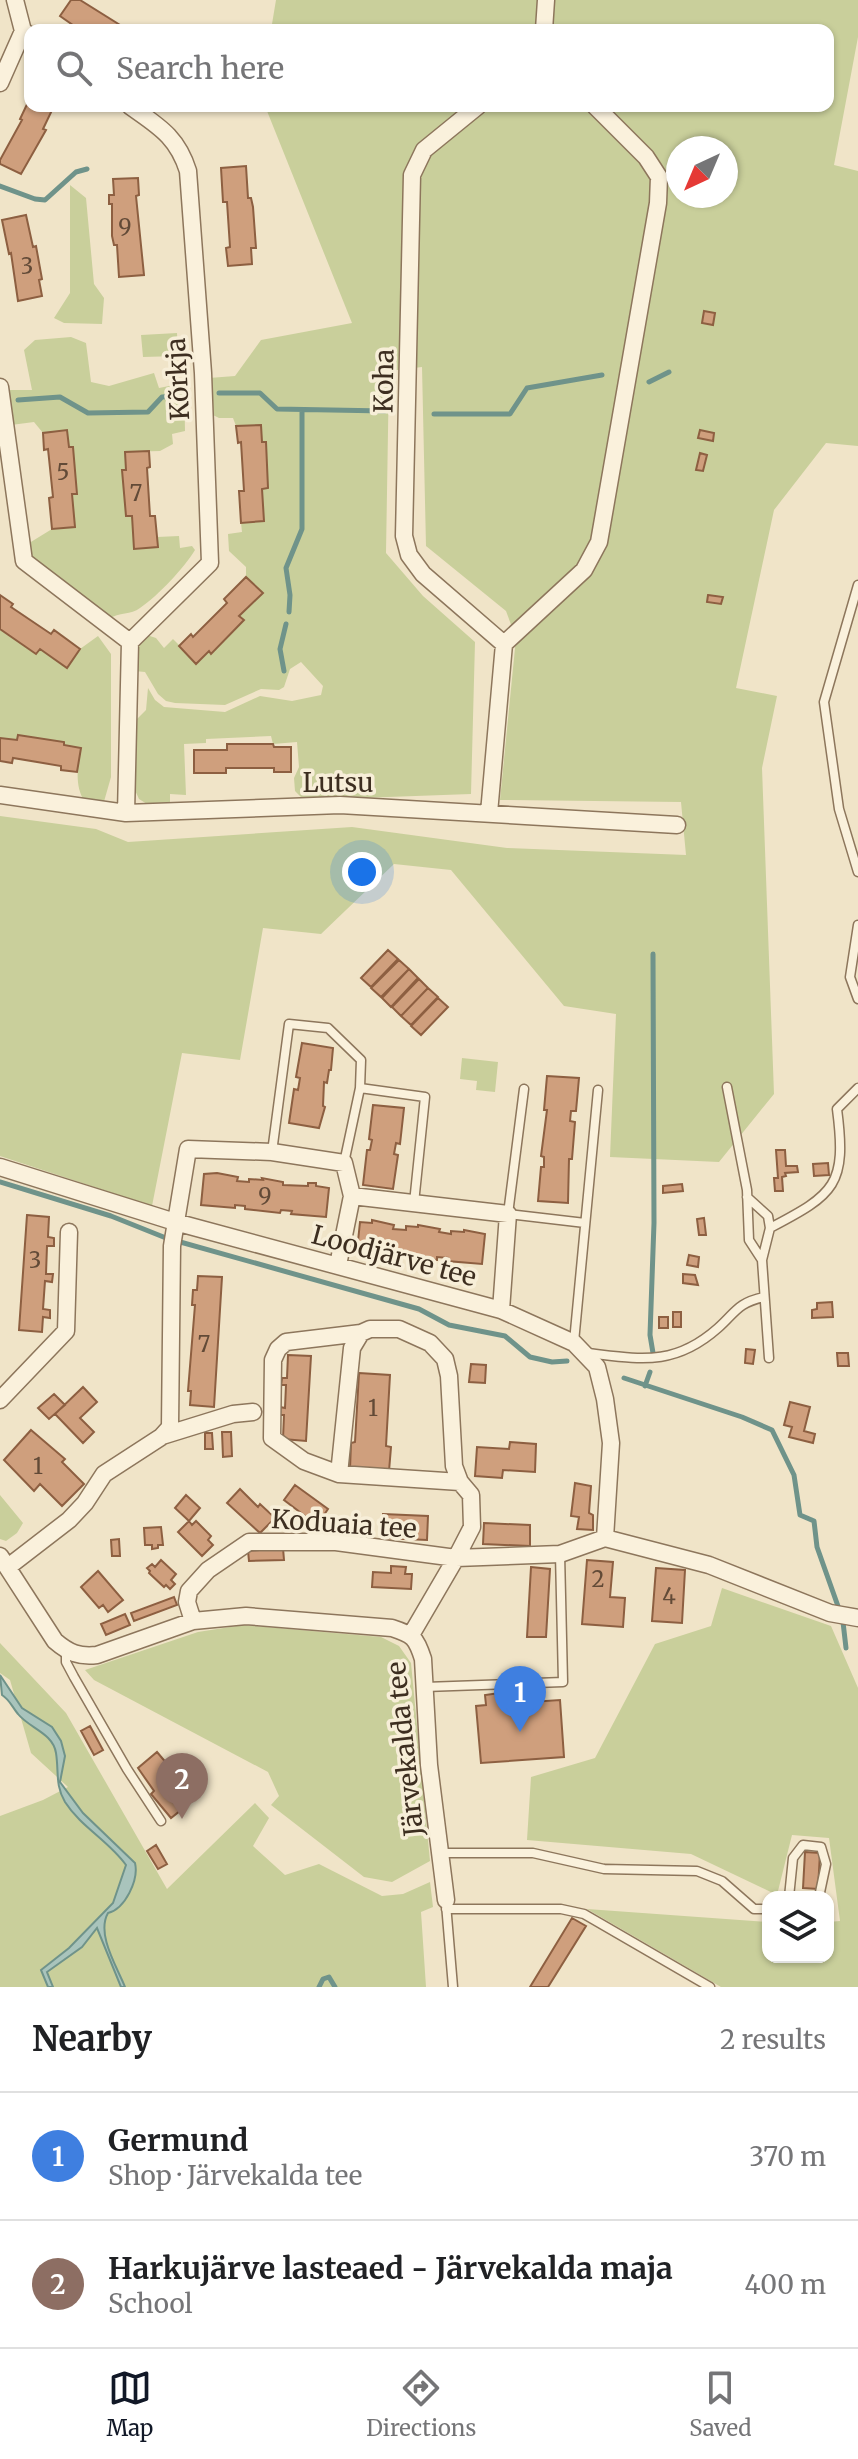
<!DOCTYPE html>
<html lang="en">
<head>
<meta charset="utf-8">
<style>
  body { margin:0; font-family:Merriweather,serif; background:#f6f6f6; color:#202124 }
  .controls { position:absolute; right:24px; bottom:24px; display:grid; overflow:hidden; border-radius:16px; box-shadow:0 2px 6px #0004 }
  .controls button { width:72px; height:72px; display:grid; place-items:center; padding:0; border:0; border-bottom:2px solid #e0e0e0; background:#fff; color:#202124; font:40px sans-serif }
  .compass { position:absolute; left:666px; top:136px; width:72px; height:72px; border-radius:50%; background:#fff; box-shadow:0 2px 6px #0004; rotate:224deg }
  .you { position:absolute; left:362px; top:872px; width:28px; height:28px; margin:-20px; border:6px solid #fff; border-radius:50%; background:#1a73e8; box-shadow:0 0 0 12px #1a73e833 }
  .badge { display:grid; place-items:center; width:52px; height:52px; border-radius:50%; background:#111827; color:#fff; font-size:26px; font-weight:700 }
  .pin { position:absolute; translate:-50% -66px; filter:drop-shadow(0 2px 4px #0008) }
  .pin::after { content:''; position:absolute; top:42px; width:28px; height:24px; background:inherit; clip-path:polygon(0 0,100% 0,50% 100%) }
  .list { margin:0; padding:0; list-style:none }
  h2 { display:flex; justify-content:space-between; align-items:center; height:104px; margin:0; padding:0 32px; font-size:34px }
  h2 small { font-size:26px; font-weight:400; color:#757577 }
  .list li { display:grid; grid-template-columns:52px 1fr auto; gap:24px; align-items:center; box-sizing:border-box; height:128px; padding:0 32px; border-top:2px solid #e0e0e0 }
  .list b { display:block; font-size:30px; white-space:nowrap }
  .list p { margin:0; font-size:26px; white-space:nowrap; color:#757577 }
  .list em { font-size:26px; font-style:normal; color:#757577 }
  .icon { flex:none; width:44px; height:44px; fill:none; stroke:currentColor; stroke-width:2; stroke-linecap:round; stroke-linejoin:round }
  .map { position:relative; flex:none; width:858px; height:1987px; overflow:hidden }
  .search { position:absolute; background:#fff; box-shadow:0 2px 6px #0004; left:24px; right:24px; top:24px; height:88px; display:flex; align-items:center; gap:20px; box-sizing:border-box; padding:0 28px; border-radius:16px; color:#757577; font-size:30px }
  .sheet { height:360px; background:#fff }
  nav { display:flex; justify-content:space-around; align-items:center; box-sizing:border-box; height:112px; border-top:2px solid #e0e0e0; background:#fff; font-size:22px; color:#757577 }
  nav a { display:grid; justify-items:center; gap:4px }
  nav .on { color:#111827 }
  .map>svg:first-child { display:block }
  .green { fill:#c9cf9b; fill-rule:evenodd }
  .water { fill:#a9c4bc; stroke:#6f938a; stroke-width:2 }
  .lines { fill:none; stroke-linecap:round; stroke-linejoin:round }
  .stream { stroke:#6f938a; stroke-width:5 }
  .building { fill:#cf9f7d; stroke:#8d5f41; stroke-width:2 }
  .service-casing { stroke:#8d765c; stroke-width:11 }
  .minor-casing { stroke:#8d765c; stroke-width:19 }
  .service { stroke:#faf1dc; stroke-width:8 }
  .minor { stroke:#faf1dc; stroke-width:16 }
  .labels { text-anchor:middle; stroke-width:7; stroke-linejoin:round; paint-order:stroke }
  .number-label { font-size:22px; fill:#624a37 }
  .street-label { font-size:26px; fill:#3d2e20; stroke:#f7eed8 }
</style>
</head>
<body>
<div class="map">
<svg width="858" height="1987" viewBox="0 0 858 1987">
  <rect width="100%" height="100%" fill="#f0e4c8"/>
  <path class="green" d="M276,0h582v37l-24,128 24,6v275l-32,-3 -52,67 -38,178 41,8 -15,72 12,326 -55,68 -109,-5 6,-143 -52,-8 -113,-136 -57,-6 -73,70 -58,-6 -23,132 -58,-7 -30,153 -152,-50v-340l96,13 32,13 224,-15 155,21 179,7 -5,-53 -181,-2 16,-162 -10,-27 -80,-65 -4,-179 -33,4 -3,182 37,43 52,46 -4,152 -167,6 -9,-9 -1,-13 5,-11 -2,-25 -24,2 -2,-8 -65,3v4l-22,1 2,51 -16,-1v10h-23l-8,-5 -5,-11 2,-68 10,-10 2,-22 7,12 9,7 61,5 35,-16 32,5 29,-6 2,-9 -22,-24 -11,7 -6,18 -5,3 -18,-1 -36,16 -50,-2 -9,-2 -8,-7 -13,-22 -11,-1 2,-24 11,-12 9,3 8,10 9,-9 24,24 12,-12 2,2 32,-33 -4,-4 23,-23 -16,-16v-10l-17,-16 -1,-17 14,-2 -1,-9 23,-2 -2,-32 6,-1 -2,-46h-4l-1,-17 -25,1 -3,-8h-14l-8,-4 -2,-36 26,-2 26,-36 91,-17 -87,-217h563v-76h-557zM678,148h48v48h-48z
    M70,185l16,13 8,86 10,14 -2,26 -38,-1 -10,-5 16,-25z
    M177,333l1,23 -35,1 -2,-22z
    M71,337l15,6 5,39 18,4 45,-13 5,15 25,-5 1,48 -13,3 1,10 -13,7 -35,1 1,18h-4l4,46h6l3,33 22,-2v-10l22,-1 1,12 12,-2 3,4c-11,18 -37,46 -55,58 -9,7 -21,4 -31,11l-75,-59 -8,-15 26,-16 23,-2 -3,-33 5,-1 -4,-45 -4,-1 -2,-17 -24,3 -9,-11 -23,3 -2,-35h23l-8,-40 11,-10z
    M0,629l36,24 4,-4 27,18 13,-18 18,-13 13,18v123l-8,28 -18,-3c-11,-16 -7,-36 -5,-54l-16,-3v-3l-46,-7 -1,5 -17,-2z
    M462,1058l36,4 -3,30 -19,-2 1,-9 -17,-2z
    M0,1495l23,28 -6,10 -11,8 -6,-2z
    M722,1588l109,38 27,62v299h-137l-134,-78 181,13v35h60v-35l12,-1 -11,-83 -37,-3 -15,60 -86,-41 -164,-14 4,-63 64,-19 60,-114 56,-18z
    M243,1625l138,12 18,9 12,17 19,198 -38,21 -28,-5 -93,-72 8,-9 -11,-24 -174,-92 -9,-10 113,-38z
    M0,1643l66,70 101,176 88,-86 14,15 -16,28 32,29 34,-11 63,32 21,-2 27,-12 3,25 -12,5 5,75h-426v-171l43,-16 25,-13 -37,-34 -21,-73 -10,-7z"/>
  <path class="water" d="M0,1675l22,33 30,19 9,14 4,15 -5,26 23,31 52,50c4,17 -10,46 -27,50 -12,21 9,54 17,74h-4l-24,-59 -15,19 -35,25 6,15h-5l-7,-17 28,-22 44,-45 13,-38c-17,-24 -45,-38 -61,-63 -10,-17 -6,-30 -9,-49 -3,-20 -27,-25 -38,-39 -6,-7 -8,-14 -16,-19z"/>
  <g class="lines">
    <path class="stream" d="M0,186l35,13 10,1 31,-28 11,-3
      M649,382l20,-10
      M219,393h41l17,16 108,2
      M18,400l42,-3 28,16 60,-1 14,-15 13,-1
      M434,414h76l17,-26 75,-13
      M289,612l1,-17 -4,-27 16,-39v-119
      M284,671l-4,-22 6,-25
      M0,1182l111,34 55,22 253,71 30,16 56,11 25,21 22,5 15,-1
      M653,1353l-3,-18 4,-112 -1,-269
      M624,1378l118,39 30,13 22,45 6,40 14,6 3,26 22,62
      M645,1386l5,-14
      M843,1622l3,26
      M319,1987l4,-8 6,-2 6,10"/>
  </g>
  <path class="building" d="M71,0h9l48,30h-48l-20,-14z
    M30,98v8h24l-11,23 3,1 -25,44 -21,-10v-4l22,-40 -2,-1z
    M246,166l2,32h3l2,9 3,41h-5l1,16 -24,2 -2,-18 4,-1 -3,-45h-4l-2,-34z
    M138,178l1,17 -3,1 8,79 -25,2 -2,-32h-3l-2,-9v-32h-3v-9h5l-1,-16z
    M26,215l7,32 3,-1 6,33 -3,1 3,16 -24,5 -7,-48 -2,1 -7,-34z
    M704,311l11,2 -2,12 -11,-2z
    M261,425l1,17h4l2,46 -6,1 2,32 -23,2 -2,-32h5l-3,-49 -3,1 -2,-17z
    M67,430l2,17h4l4,47h-5l3,33 -23,2 -3,-31 4,-1 -5,-48 -4,1 -1,-17z
    M700,430l14,3 -1,8 -15,-3z
    M149,451l1,16 -3,1 3,48h5l3,31 -24,2 -2,-33h-6l-4,-46h4l-1,-18z
    M700,453l7,2 -4,16 -7,-1z
    M246,577l17,16 -24,23 5,4 -33,34 -2,-3 -13,13 -17,-18 12,-12 2,3 34,-34 -3,-4z
    M0,595l13,9 -2,3 40,27 3,-4 26,19 -13,19 -27,-19 -4,5 -36,-25z
    M708,595l15,2 -2,7 -14,-2z
    M18,735l46,7v3l17,3 -4,24 -16,-2v-4l-48,-8 -1,5 -12,-2v-23l17,2z
    M227,744h46l1,3h17v25h-17v-4h-48v5h-32v-23h33z
    M388,950l10,9 -27,28 -10,-9z
    M399,960l10,9 -28,28 -10,-9z
    M409,969l9,9 -27,29 -9,-9z
    M419,979l9,9 -27,28 -9,-9z
    M428,988l10,9 -27,28 -10,-9z
    M438,998l10,9 -27,28 -10,-9z
    M302,1043l31,5 -2,22h-2l-2,13 -3,-1 -1,24 2,1 -6,21 -30,-5 5,-34 4,1 2,-12 -4,-1z
    M547,1076l32,2 -3,33h-5l-1,10 5,1 -3,37h-3l-1,44 -30,-2 3,-34h3v-10l-3,-1 6,-46h-3z
    M373,1105l31,3 -4,36 -4,-1 -2,11 4,1 -5,34 -30,-4 4,-35h3l2,-10 -3,-1z
    M776,1150h9l1,16h11l1,6 -13,1 1,3 -4,1 1,14h-8l-1,-13h4z
    M828,1163l1,12 -15,1 -1,-12z
    M217,1173l21,4 -1,4 12,1v-3l14,1 -1,-2 21,4v3l25,1v-3h8v3l13,2 -3,29 -35,-3 1,-3 -11,-1 -1,3 -35,-4v-3l-10,-1v3l-34,-3 3,-31z
    M682,1184l1,7 -20,2v-7z
    M27,1215l22,2 -1,20 6,1v8h-7l-1,28h7l-1,8 -7,-1 -2,28 7,1v8l-7,-1 -1,15 -23,-2z
    M704,1218l2,17h-7l-2,-16z
    M372,1220l22,5 -1,4 13,1v-4l12,1v-2l22,4 -1,3 12,2v-3l13,1v-2l21,4 -3,30 -35,-3 1,-3 -11,-1v3l-36,-4 1,-3 -11,-1v3l-34,-4 3,-29 12,1z
    M689,1255l10,2 -1,10 -11,-2z
    M683,1274l12,1 3,10 -15,-2z
    M198,1276l24,1 -8,130 -24,-2 1,-14h-3l7,-86h-3l1,-15h4z
    M832,1302l1,15 -21,1v-8l5,-1v-6z
    M673,1312h8v15h-8z
    M659,1317h9v11h-9z
    M746,1349l9,1 -2,14 -8,-1z
    M837,1353h11l1,13h-11z
    M288,1355l23,1 -5,85 -23,-2 1,-24h-5l1,-8 5,1 1,-23h-5l1,-7h5z
    M471,1364l15,1 -1,18 -16,-1z
    M359,1373l31,2 -4,71 5,1 -2,24 -39,-2 1,-26 4,-1z
    M83,1387l14,15 -17,16 14,14 -11,11 -28,-29z
    M54,1394l11,11 -16,14 -11,-11z
    M790,1402l20,5 -6,24 11,3 -2,9 -24,-6 3,-10 -8,-2z
    M31,1430l34,29 -3,3 22,22 -22,22 -22,-22 -6,7 -30,-31z
    M222,1432h9l1,24 -9,1z
    M205,1433h7l1,16h-8z
    M510,1442l26,2 -1,28 -32,-2 -1,8 -27,-2 2,-29 32,2z
    M575,1483l16,3 -2,27 4,2v15l-16,-1 2,-12 -8,-1z
    M295,1485l33,24 -11,16 -33,-25z
    M240,1489l18,18 2,-3 15,14 -15,15 -33,-30z
    M186,1495l14,13 -11,13 -14,-13z
    M383,1514l45,2 -1,24 -46,-2z
    M189,1521l3,4 4,-4 15,15 -3,4 5,5 -11,11 -24,-24z
    M484,1523l46,2v21l-47,-2z
    M161,1527l2,18h-5v3l-6,1v-4h-7l-1,-17z
    M119,1539l1,17h-8l-1,-16z
    M283,1548l1,12 -35,1 -1,-10z
    M161,1560l15,14 -5,6 4,4 -5,5 -4,-4 -2,2 -15,-14 1,-2 -3,-3 5,-4 3,3z
    M587,1560l26,2 -3,35 15,1 -2,29 -41,-3z
    M391,1566l15,1 -1,7h7l-1,15 -39,-2 1,-15 18,1z
    M531,1567l19,2 -4,68h-19z
    M656,1568l29,2 -3,53 -30,-2z
    M98,1571l25,29 -15,12 -5,-7 -4,3 -18,-21z
    M174,1597l3,8 -43,16 -3,-8z
    M125,1614l5,11 -24,10 -5,-11z
    M500,1693l1,11 59,-4 4,57 -83,6 -5,-57 10,-1 -1,-10z
    M90,1726l13,24 -9,5 -13,-24z
    M157,1752l39,46 -25,20 -20,-24 3,-3 -16,-23z
    M156,1845l11,19 -9,5 -11,-18z
    M805,1852l15,1 -2,36 -15,-1z
    M572,1918l14,8 -38,61h-18z"/>
  <g class="lines">
    <g class="service-casing">
      <path id="service" d="M858,585l-34,117 15,107 19,63
        M858,925l-8,52 8,22
        M727,1087l20,103 2,50 13,20 7,98
        M524,1089l-16,125 77,9
        M272,1152l17,-128 39,4 33,32 -1,28 65,9 -11,106
        M344,1163l16,-75
        M747,1197l21,19 2,12 -8,32
        M770,1228c65,-34 77,-43 67,-119l21,-21
        M574,1342l24,-252
        M587,1353c53,6 87,14 131,-25 18,-16 19,-25 46,-31
        M66,1651v11l8,15 53,92 34,52
        M425,1687l138,-5 -3,-128
        M441,1853h92l71,16 93,2 25,10 32,28h14
        M789,1897l4,-39 10,-13 18,2 5,17 -7,33
        M446,1904l7,83
        M446,1909h115l23,5 126,73"/>
    </g>
    <g class="minor-casing">
      <path id="minor" d="M15,0l8,31 6,4
        M544,30l2,-30
        M0,83l23,-52
        M478,106l-54,44 -12,25 -8,361 5,19 14,19 81,70
        M0,387l24,174 106,81
        M0,795l126,18 214,-8 337,20
        M126,813l4,-171 80,-79 -7,-190 -15,-202c-11,-35 -30,-45 -58,-65
        M489,813l15,-169 80,-74 15,-28 59,-339 1,-26 -13,-20 -51,-51
        M0,1167l175,55 326,88 73,33 23,24 8,32 6,44 -6,95
        M338,1265l14,-69
        M0,1400l66,-69 3,-99
        M162,1436l71,-22 20,-2
        M339,1474l-35,-13 -32,-23 1,-78 5,-11 8,-7 75,-9
        M605,1538l104,27 121,48 28,5
        M0,1556l55,85c14,12 24,16 42,14l96,-34 53,-5 146,12c21,7 24,9 31,31l6,106 17,135
        M456,1558l16,-31 -1,-32 -11,-13 -6,-16 -5,-90 -4,-17 -15,-16 -31,-14h-29l-9,4 -9,15 -13,126 121,8
        M456,1558l104,-4 45,-16
        M8,1567l61,-47 16,-17 19,-29 57,-37 9,-10 2,-181 16,-97 84,3 72,11 8,33 156,18 -7,96
        M193,1621l-6,-19 2,-11 19,-21 41,-28h87l120,16 -45,77"/>
    </g>
    <use href="#service" class="service"/>
    <use href="#minor" class="minor"/>
  </g>
  <g class="labels">
    <g class="number-label">
      <text x="125" y="235">9</text>
      <text x="27" y="274">3</text>
      <text x="63" y="480">5</text>
      <text x="136" y="501">7</text>
      <text x="265" y="1204">9</text>
      <text x="35" y="1268">3</text>
      <text x="204" y="1352">7</text>
      <text x="373" y="1416">1</text>
      <text x="38" y="1474">1</text>
      <text x="598" y="1587">2</text>
      <text x="669" y="1604">4</text>
    </g>
    <g class="street-label">
      <text transform="translate(178 379) rotate(-93)" y="9">Kõrkja</text>
      <text transform="translate(384 381) rotate(-89)" y="9">Koha</text>
      <text x="338" y="792">Lutsu</text>
      <text transform="translate(394 1256) rotate(15)" y="9">Loodjärve tee</text>
      <text transform="translate(344 1524) rotate(4)" y="9">Koduaia tee</text>
      <text transform="translate(405 1749) rotate(-96)" y="9">Järvekalda tee</text>
    </g>
  </g>
</svg>
<div class="controls">
<button><svg class="icon" aria-label="layers" viewBox="0 0 24 24"><path d="M12 4l9 5-9 5-9-5zM3 14l9 5 9-5"/></svg></button>
</div>
<svg class="compass" viewBox="-18 -18 36 36"><path d="M0-13l5 13h-10z" fill="#e53935"/><path d="M0 13l5-13h-10z" fill="#757577"/></svg>
<div class="you"></div>
<div class="pin badge" style="left:520px;top:1732px;background:#3f7fe0">1</div>
<div class="pin badge" style="left:182px;top:1819px;background:#8d6e63">2</div>
<div class="search"><svg class="icon" aria-label="search" viewBox="0 0 24 24"><circle cx="10" cy="10" r="6"/><path d="M15 15l6 6"/></svg>Search here</div>
</div>
<section class="sheet">
<h2>Nearby<small>2 results</small></h2>
<ul class="list">
<li><span class="badge" style="background:#3f7fe0">1</span><div><b>Germund</b><p>Shop · Järvekalda tee</p></div><em>370 m</em></li>
<li><span class="badge" style="background:#8d6e63">2</span><div><b>Harkujärve lasteaed - Järvekalda maja</b><p>School</p></div><em>400 m</em></li>
</ul>
</section>
<nav>
<a class="on"><svg class="icon" aria-label="map" viewBox="0 0 24 24"><path d="M3 6l6-2 6 2 6-2v14l-6 2-6-2-6 2zM9 4v14M15 6v14"/></svg>Map</a>
<a><svg class="icon" aria-label="directions" viewBox="0 0 24 24"><path d="M12 3l9 9-9 9-9-9zM9 14v-3h6M13 9l2 2-2 2"/></svg>Directions</a>
<a><svg class="icon" aria-label="saved" viewBox="0 0 24 24"><path d="M7 4h10v16l-5-4-5 4z"/></svg>Saved</a>
</nav>
</body>
</html>
